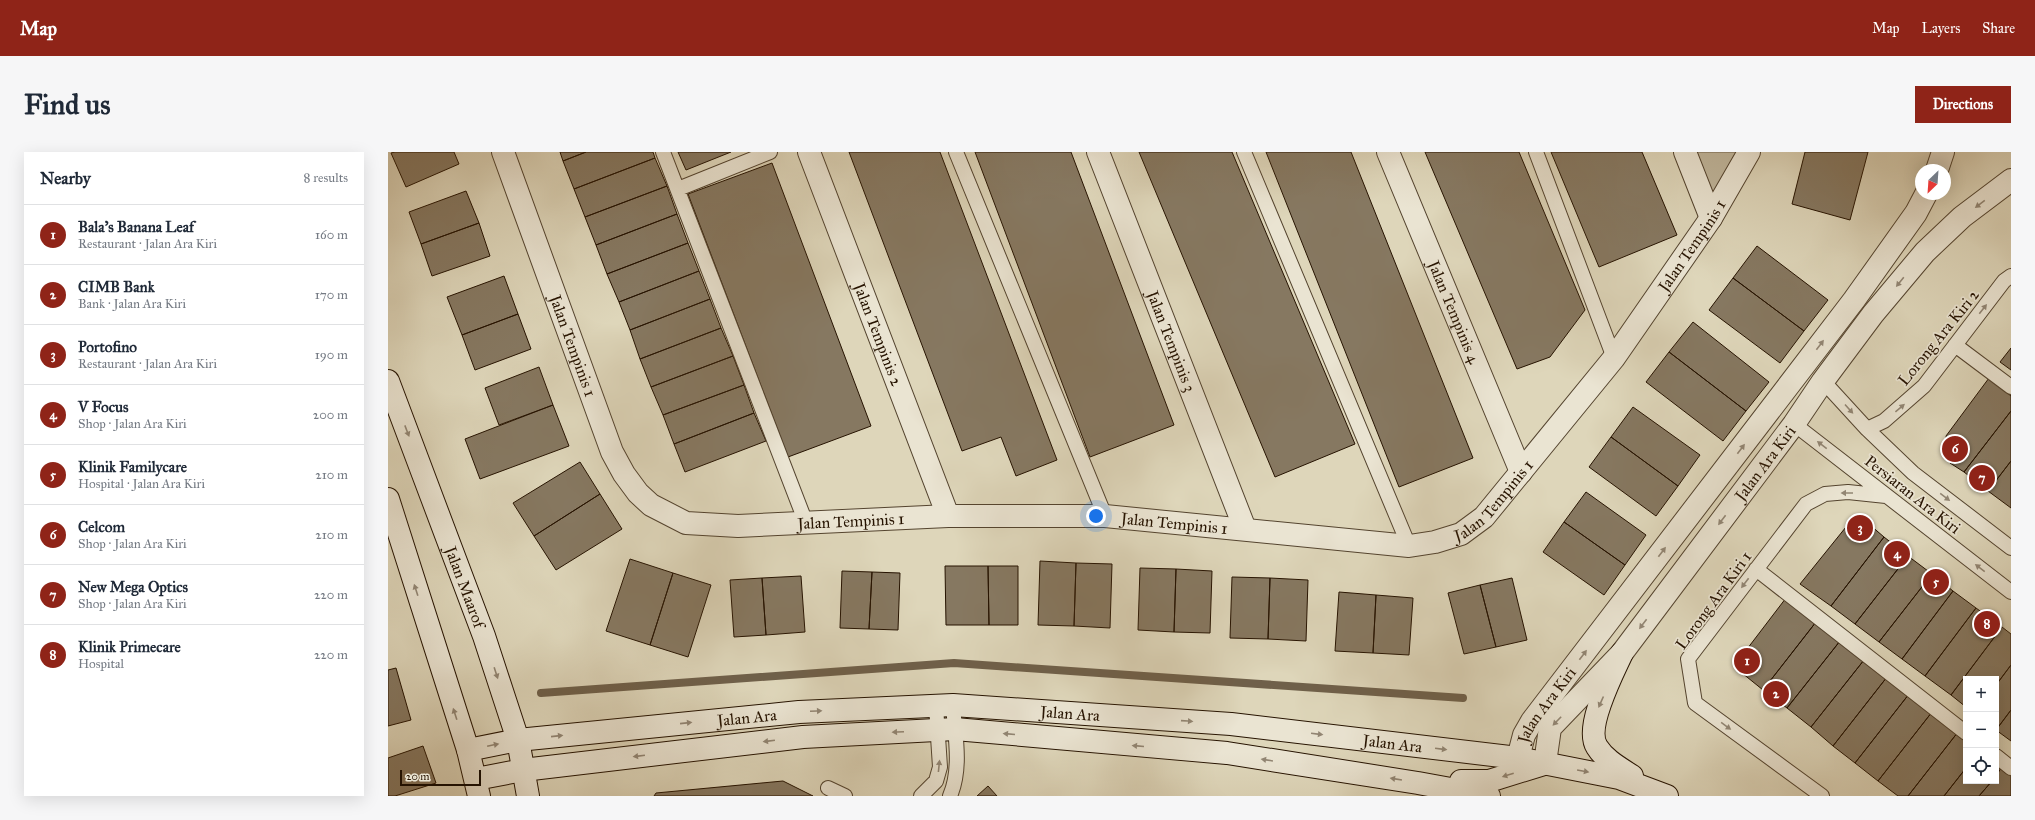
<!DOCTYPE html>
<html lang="en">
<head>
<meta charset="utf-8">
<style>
  body { margin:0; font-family:"IM FELL Great Primer",serif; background:#f6f6f7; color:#1f2937 }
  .controls { position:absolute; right:12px; bottom:12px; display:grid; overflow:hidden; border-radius:0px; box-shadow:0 4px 16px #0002 }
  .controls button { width:36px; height:36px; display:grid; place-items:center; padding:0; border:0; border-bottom:1px solid #e0e1e3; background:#fff; color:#1f2937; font:20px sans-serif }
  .compass { position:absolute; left:1527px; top:12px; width:36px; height:36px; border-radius:50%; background:#fff; box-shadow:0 4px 16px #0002; rotate:205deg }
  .scale { position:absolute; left:12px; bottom:10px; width:81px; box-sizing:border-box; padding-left:4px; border:2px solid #261301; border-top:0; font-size:11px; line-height:14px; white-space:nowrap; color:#261301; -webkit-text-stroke:3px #eae4d2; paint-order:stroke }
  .you { position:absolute; left:708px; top:364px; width:14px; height:14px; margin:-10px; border:3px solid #fff; border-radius:50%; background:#1a73e8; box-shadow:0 0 0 6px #1a73e833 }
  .badge { display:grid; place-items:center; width:26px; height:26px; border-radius:50%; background:#8f2418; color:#fff; font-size:13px; font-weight:700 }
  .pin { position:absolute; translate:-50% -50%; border:2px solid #fff; box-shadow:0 1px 4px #0006 }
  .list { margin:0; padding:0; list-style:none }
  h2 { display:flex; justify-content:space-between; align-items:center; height:52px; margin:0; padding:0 16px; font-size:17px }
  h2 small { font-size:13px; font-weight:400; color:#747a83 }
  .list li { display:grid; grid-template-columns:26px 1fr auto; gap:12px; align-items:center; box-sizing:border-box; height:60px; padding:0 16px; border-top:1px solid #e0e1e3 }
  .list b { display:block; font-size:15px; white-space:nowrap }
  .list p { margin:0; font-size:13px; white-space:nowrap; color:#747a83 }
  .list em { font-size:13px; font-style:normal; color:#747a83 }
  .icon { flex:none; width:22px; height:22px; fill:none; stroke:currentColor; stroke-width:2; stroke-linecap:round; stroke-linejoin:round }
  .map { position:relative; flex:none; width:1623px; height:644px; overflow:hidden; border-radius:0px }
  header { display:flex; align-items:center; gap:24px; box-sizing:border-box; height:56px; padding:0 20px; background:#8f2418; color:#fff }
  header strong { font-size:19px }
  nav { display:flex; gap:22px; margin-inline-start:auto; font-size:14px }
  .intro { display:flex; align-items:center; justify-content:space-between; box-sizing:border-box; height:96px; padding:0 24px }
  h1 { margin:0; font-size:28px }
  .button { padding:10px 18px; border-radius:0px; background:#8f2418; color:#fff; font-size:14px; font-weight:700 }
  main { display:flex; gap:24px; padding:0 24px }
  aside { flex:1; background:#fff; border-radius:0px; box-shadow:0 4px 16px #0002 }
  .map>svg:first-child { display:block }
  .green { fill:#bfb59b; stroke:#72644e }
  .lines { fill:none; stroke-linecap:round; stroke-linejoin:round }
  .stream { stroke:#6f604a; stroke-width:8 }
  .building { fill:#867861; stroke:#261301 }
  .lane-casing { stroke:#54442f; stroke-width:16 }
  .street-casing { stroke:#54442f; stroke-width:24 }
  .secondary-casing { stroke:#261301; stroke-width:24 }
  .lane { stroke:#eae4d2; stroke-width:14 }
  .street { stroke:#eae4d2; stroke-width:22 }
  .secondary { stroke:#eae4d2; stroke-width:22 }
  .oneway { fill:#928674 }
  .labels { text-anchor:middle; stroke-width:3.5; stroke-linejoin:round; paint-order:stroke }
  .street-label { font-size:16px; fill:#261301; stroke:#eae4d2 }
</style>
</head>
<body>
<header>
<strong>Map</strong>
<nav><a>Map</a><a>Layers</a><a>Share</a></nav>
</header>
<div class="intro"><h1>Find us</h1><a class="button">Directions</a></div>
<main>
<aside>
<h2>Nearby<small>8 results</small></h2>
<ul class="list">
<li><span class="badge">1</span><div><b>Bala's Banana Leaf</b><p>Restaurant · Jalan Ara Kiri</p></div><em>160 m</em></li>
<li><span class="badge">2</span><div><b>CIMB Bank</b><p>Bank · Jalan Ara Kiri</p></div><em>170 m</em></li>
<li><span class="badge">3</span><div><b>Portofino</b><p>Restaurant · Jalan Ara Kiri</p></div><em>190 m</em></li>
<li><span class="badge">4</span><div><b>V Focus</b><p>Shop · Jalan Ara Kiri</p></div><em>200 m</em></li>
<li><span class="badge">5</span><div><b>Klinik Familycare</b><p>Hospital · Jalan Ara Kiri</p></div><em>210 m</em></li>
<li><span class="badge">6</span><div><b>Celcom</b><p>Shop · Jalan Ara Kiri</p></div><em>210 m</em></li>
<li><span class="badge">7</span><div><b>New Mega Optics</b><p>Shop · Jalan Ara Kiri</p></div><em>220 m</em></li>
<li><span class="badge">8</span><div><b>Klinik Primecare</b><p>Hospital</p></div><em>220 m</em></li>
</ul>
</aside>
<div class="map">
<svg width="1623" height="644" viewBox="0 0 1623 644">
  <rect width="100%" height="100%" fill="#ded6ba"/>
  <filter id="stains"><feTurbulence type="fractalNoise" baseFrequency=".005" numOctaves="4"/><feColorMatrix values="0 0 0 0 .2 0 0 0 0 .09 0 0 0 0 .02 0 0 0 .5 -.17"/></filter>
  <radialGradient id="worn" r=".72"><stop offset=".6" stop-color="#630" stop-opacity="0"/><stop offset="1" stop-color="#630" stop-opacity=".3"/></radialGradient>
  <path class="green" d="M1302,0h51l-29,58z"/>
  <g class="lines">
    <path class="stream" d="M153,541l413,-30 509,35"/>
  </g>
  <path class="building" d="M7,0h59l5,12 -53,23 -15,-34z
    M172,0h26l-23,9z
    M198,0h67l2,6 -81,31 -11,-28z
    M290,0h53l-45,18z
    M461,0h91l117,308 -41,16 -15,-39 -39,14z
    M587,0h96l103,273 -84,32z
    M751,0h93l123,292 -80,33z
    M878,0h85l122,306 -74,29z
    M1037,0h94l66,158 -35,47 -33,12z
    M1163,0h91l35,83 -78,32z
    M1417,0h63l-18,68 -58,-16z
    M267,6l12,28 -82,31 -11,-28z
    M384,11l99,263 -83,31 -100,-263z
    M279,34l10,28 -81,31 -11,-28z
    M78,39l13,32 -58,21 -12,-32z
    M289,62l11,29 -81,31 -11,-29z
    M91,71l11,33 -58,20 -11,-32z
    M300,91l11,28 -80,31 -12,-28z
    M1369,94l71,54 -24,31 -71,-53z
    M311,119l11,28 -80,31 -11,-28z
    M116,124l14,38 -56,21 -15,-38z
    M1345,126l71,53 -24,32 -71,-53z
    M322,147l11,29 -81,31 -10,-29z
    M130,162l13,35 -56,21 -13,-35z
    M1305,170l76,60 -23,29 -77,-59z
    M333,176l12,28 -82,31 -11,-28z
    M1623,196v22l-11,-8z
    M1281,200l77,59 -23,30 -77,-59z
    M345,204l11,29 -81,30 -12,-28z
    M151,215l14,38 -54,20 -14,-37z
    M1601,226l22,18v15l-47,61 -14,-9 -4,-27z
    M356,233l10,28 -80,31 -11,-29z
    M165,253l16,41 -89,33 -15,-40z
    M1245,255l67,48 -22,31 -67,-49z
    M1623,259v50l-23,30 -24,-19z
    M366,261l12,28 -81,31 -11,-28z
    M1223,285l67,49 -22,30 -67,-49z
    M1623,309v47l-23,-17z
    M192,310l20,32 -66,42 -21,-33z
    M1198,340l60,43 -21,30 -61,-43z
    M212,342l22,35 -66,41 -22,-34z
    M1176,370l61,43 -21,30 -61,-43z
    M1482,373l14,12 -53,69 -31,-22 46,-57z
    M1496,385l24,19 -53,68 -24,-18z
    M1520,404l24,18 -53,68 -24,-18z
    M242,407l43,14 -23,72 -44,-14z
    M652,409l36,2 -2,63 -36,-1z
    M688,411l36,1 -2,64 -36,-2z
    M557,414h43l1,59h-43z
    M600,414h30v59h-29z
    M752,416l36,1 -2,63 -36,-2z
    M788,417l36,2 -2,62 -36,-1z
    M454,419l30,1 -3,57 -29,-1z
    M484,420l28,1 -2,57 -29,-1z
    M285,421l38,12 -23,72 -38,-12z
    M1544,422l21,17 -51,68 -23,-17z
    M413,424l4,56 -39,3 -4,-57z
    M844,425l38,1 -2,61 -38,-1z
    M374,426l4,57 -32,2 -4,-57z
    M882,426l38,2 -2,61 -38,-2z
    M1124,426l15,62 -31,7 -16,-62z
    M1092,433l16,62 -32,7 -16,-61z
    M1565,439l23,17 -51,68 -23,-17z
    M951,440l37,3 -3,58 -38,-2z
    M988,443l37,3 -4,57 -36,-2z
    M1398,446l30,24 -53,68 -21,-17 2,-20z
    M1588,456l26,19 -51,68 -26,-19z
    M1428,470l24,19 -53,67 -24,-18z
    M1614,475l9,7v31l-15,20v-6h-30v28l-15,-12z
    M1452,489l24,19 -53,67 -24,-19z
    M1476,508l23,17 -54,69 -22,-19z
    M1623,513v45l-15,20v-45z
    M8,516l15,52 -23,6v-56z
    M1499,525l22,17 -54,69 -22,-17z
    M1521,542l23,18 -54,69 -23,-18z
    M1623,558v31l-15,-11z
    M1544,560l26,20 -50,64h-10l-20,-15z
    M1570,580l8,6v30l-22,28h-36z
    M35,594l13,37 -41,13h-7v-38z
    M1608,609l7,5 -7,9z
    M1615,614l8,7v23h-32l13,-15h4v-6z
    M1578,616v13h26l-13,15h-35z
    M395,629l30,15h-159l2,-3z
    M600,634l9,10h-20z"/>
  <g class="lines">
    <g class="lane-casing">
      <path id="lane" d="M275,0l143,371
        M568,0l149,364
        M856,0l165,394
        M1148,0l78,206
        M290,37l92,-37
        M1567,193l56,42
        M1435,229l44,48 46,44 98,75
        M1406,272l217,168
        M1479,277l17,-8 40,-35 80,-105 7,-5
        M1368,417l210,164
        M1608,604l15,12
        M440,636l17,8
        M533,644l15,-15 4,-14 -4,-61
        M562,644c12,-28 5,-61 3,-91
        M1434,644l-127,-93 -7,-44 118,-155 19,-10 23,-2 38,4"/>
    </g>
    <g class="street-casing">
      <g id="street">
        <path id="s1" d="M115,0l109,300 12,22 14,19 13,12 35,18 52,3 210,-10h157l304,30 26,-4 26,-8 23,-17 130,-159 97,-140 38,-66"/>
        <path id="s2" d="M421,0l139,364"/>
        <path id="s3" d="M710,0l147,377"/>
        <path id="s4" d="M1000,0l133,320"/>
        <path d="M1297,0l26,66"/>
        <path d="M1549,18l6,-18"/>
        <path id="s5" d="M1130,606l6,-23 8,-14 322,-421 62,-87 10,-19"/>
        <path id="s6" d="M1157,611l5,-35 72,-75 172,-229 29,-43 50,-67 52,-62 37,-35 49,-37"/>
      </g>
    </g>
    <g class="secondary-casing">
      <g id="secondary">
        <path id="s7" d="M0,229l96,255 34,104 10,56"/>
        <path d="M0,347l80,251 11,46"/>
        <path d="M1234,501c-9,20 -38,74 -25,94 8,13 23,21 35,29"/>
        <path id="s8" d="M80,598l50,-10 281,-28 154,-7 278,19 287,34 101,20 48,18"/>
        <path d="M88,627l47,-9 280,-33 152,-8 272,24 191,30 71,13"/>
        <path d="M1073,629h28l55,-17"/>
      </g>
    </g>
    <use href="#lane" class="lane"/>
    <use href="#street" class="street"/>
    <use href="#secondary" class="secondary"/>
  </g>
  <defs><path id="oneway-solid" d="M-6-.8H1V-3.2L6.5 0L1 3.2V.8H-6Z"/></defs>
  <g class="oneway">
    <use href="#oneway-solid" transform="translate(1592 52) rotate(143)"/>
    <use href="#oneway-solid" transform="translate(1512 130) rotate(129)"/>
    <use href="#oneway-solid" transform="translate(1595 157) rotate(-52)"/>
    <use href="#oneway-solid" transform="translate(1432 193) rotate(-53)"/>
    <use href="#oneway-solid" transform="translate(1512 256) rotate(-40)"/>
    <use href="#oneway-solid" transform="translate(1461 257) rotate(48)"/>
    <use href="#oneway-solid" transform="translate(19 279) rotate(69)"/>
    <use href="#oneway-solid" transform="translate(1434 293) rotate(-142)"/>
    <use href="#oneway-solid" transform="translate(1353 297) rotate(-53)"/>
    <use href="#oneway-solid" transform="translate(1459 341) rotate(-180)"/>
    <use href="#oneway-solid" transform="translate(1557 345) rotate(37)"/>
    <use href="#oneway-solid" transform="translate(1334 368) rotate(127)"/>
    <use href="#oneway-solid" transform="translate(1274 400) rotate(-53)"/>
    <use href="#oneway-solid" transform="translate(1592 416) rotate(-142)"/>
    <use href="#oneway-solid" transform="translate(1357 431) rotate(127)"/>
    <use href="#oneway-solid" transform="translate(28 438) rotate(-108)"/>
    <use href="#oneway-solid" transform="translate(1255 472) rotate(127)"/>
    <use href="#oneway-solid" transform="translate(1195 503) rotate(-53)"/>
    <use href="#oneway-solid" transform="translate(108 521) rotate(72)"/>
    <use href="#oneway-solid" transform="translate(1213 550) rotate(114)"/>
    <use href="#oneway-solid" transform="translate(428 559) rotate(-3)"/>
    <use href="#oneway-solid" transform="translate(67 562) rotate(-108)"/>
    <use href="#oneway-solid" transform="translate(799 569) rotate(4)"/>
    <use href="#oneway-solid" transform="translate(1169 569) rotate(134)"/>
    <use href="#oneway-solid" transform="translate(298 571) rotate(-6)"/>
    <use href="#oneway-solid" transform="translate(1338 574) rotate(36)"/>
    <use href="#oneway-solid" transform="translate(510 580) rotate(177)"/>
    <use href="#oneway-solid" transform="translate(621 582) rotate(-175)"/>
    <use href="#oneway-solid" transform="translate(929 582) rotate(7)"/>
    <use href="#oneway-solid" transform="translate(169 584) rotate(-6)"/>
    <use href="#oneway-solid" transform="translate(381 589) rotate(173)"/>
    <use href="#oneway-solid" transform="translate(105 593) rotate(-12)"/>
    <use href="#oneway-solid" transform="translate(750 594) rotate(-175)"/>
    <use href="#oneway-solid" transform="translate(1053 597) rotate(7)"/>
    <use href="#oneway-solid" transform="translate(251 604) rotate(173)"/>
    <use href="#oneway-solid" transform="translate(879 608) rotate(-171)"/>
    <use href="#oneway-solid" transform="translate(551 614) rotate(-84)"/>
    <use href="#oneway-solid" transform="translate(1195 619) rotate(10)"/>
    <use href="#oneway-solid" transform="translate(1120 623) rotate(163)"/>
    <use href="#oneway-solid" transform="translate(1008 627) rotate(-171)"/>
  </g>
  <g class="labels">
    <g class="street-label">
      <text dy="6" stroke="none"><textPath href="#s1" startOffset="1574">Jalan Tempinis 1</textPath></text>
      <text dy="6" stroke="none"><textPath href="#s4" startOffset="173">Jalan Tempinis 4</textPath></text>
      <text dy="6" stroke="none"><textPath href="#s2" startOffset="195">Jalan Tempinis 2</textPath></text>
      <text transform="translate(1550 185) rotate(-51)" y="6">Lorong Ara Kiri 2</text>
      <text dy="6" stroke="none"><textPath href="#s3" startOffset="203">Jalan Tempinis 3</textPath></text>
      <text dy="6" stroke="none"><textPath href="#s1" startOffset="206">Jalan Tempinis 1</textPath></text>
      <text dy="6" stroke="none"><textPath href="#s6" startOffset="377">Jalan Ara Kiri</textPath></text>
      <text transform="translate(1525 342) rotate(38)" y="6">Persiaran Ara Kiri</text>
      <text dy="6" stroke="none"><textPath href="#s1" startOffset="1250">Jalan Tempinis 1</textPath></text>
      <text dy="6" stroke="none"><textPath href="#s1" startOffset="590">Jalan Tempinis 1</textPath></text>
      <text dy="6" stroke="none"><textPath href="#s1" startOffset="914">Jalan Tempinis 1</textPath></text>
      <text dy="6" stroke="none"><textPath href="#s7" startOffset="220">Jalan Maarof</textPath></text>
      <text transform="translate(1325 448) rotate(-54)" y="6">Lorong Ara Kiri 1</text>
      <text dy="6" stroke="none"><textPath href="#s5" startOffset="61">Jalan Ara Kiri</textPath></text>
      <text dy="6" stroke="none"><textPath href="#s8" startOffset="605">Jalan Ara</textPath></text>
      <text dy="6" stroke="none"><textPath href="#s8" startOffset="281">Jalan Ara</textPath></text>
      <text dy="6" stroke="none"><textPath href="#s8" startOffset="929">Jalan Ara</textPath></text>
    </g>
  </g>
  <rect width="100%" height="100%" filter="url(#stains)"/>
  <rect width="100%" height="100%" fill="url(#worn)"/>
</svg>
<div class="controls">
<button>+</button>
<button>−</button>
<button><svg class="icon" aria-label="locate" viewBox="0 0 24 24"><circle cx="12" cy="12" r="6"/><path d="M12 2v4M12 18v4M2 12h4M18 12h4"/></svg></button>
</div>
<svg class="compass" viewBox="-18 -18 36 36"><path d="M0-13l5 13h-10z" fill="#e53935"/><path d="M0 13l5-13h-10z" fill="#747a83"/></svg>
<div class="scale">20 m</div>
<div class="you"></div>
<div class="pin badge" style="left:1359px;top:509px">1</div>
<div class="pin badge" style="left:1388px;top:542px">2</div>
<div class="pin badge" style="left:1472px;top:376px">3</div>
<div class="pin badge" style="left:1509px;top:402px">4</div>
<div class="pin badge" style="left:1548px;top:430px">5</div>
<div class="pin badge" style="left:1567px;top:297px">6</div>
<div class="pin badge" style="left:1594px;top:326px">7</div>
<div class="pin badge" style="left:1599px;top:472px">8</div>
</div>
</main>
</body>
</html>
